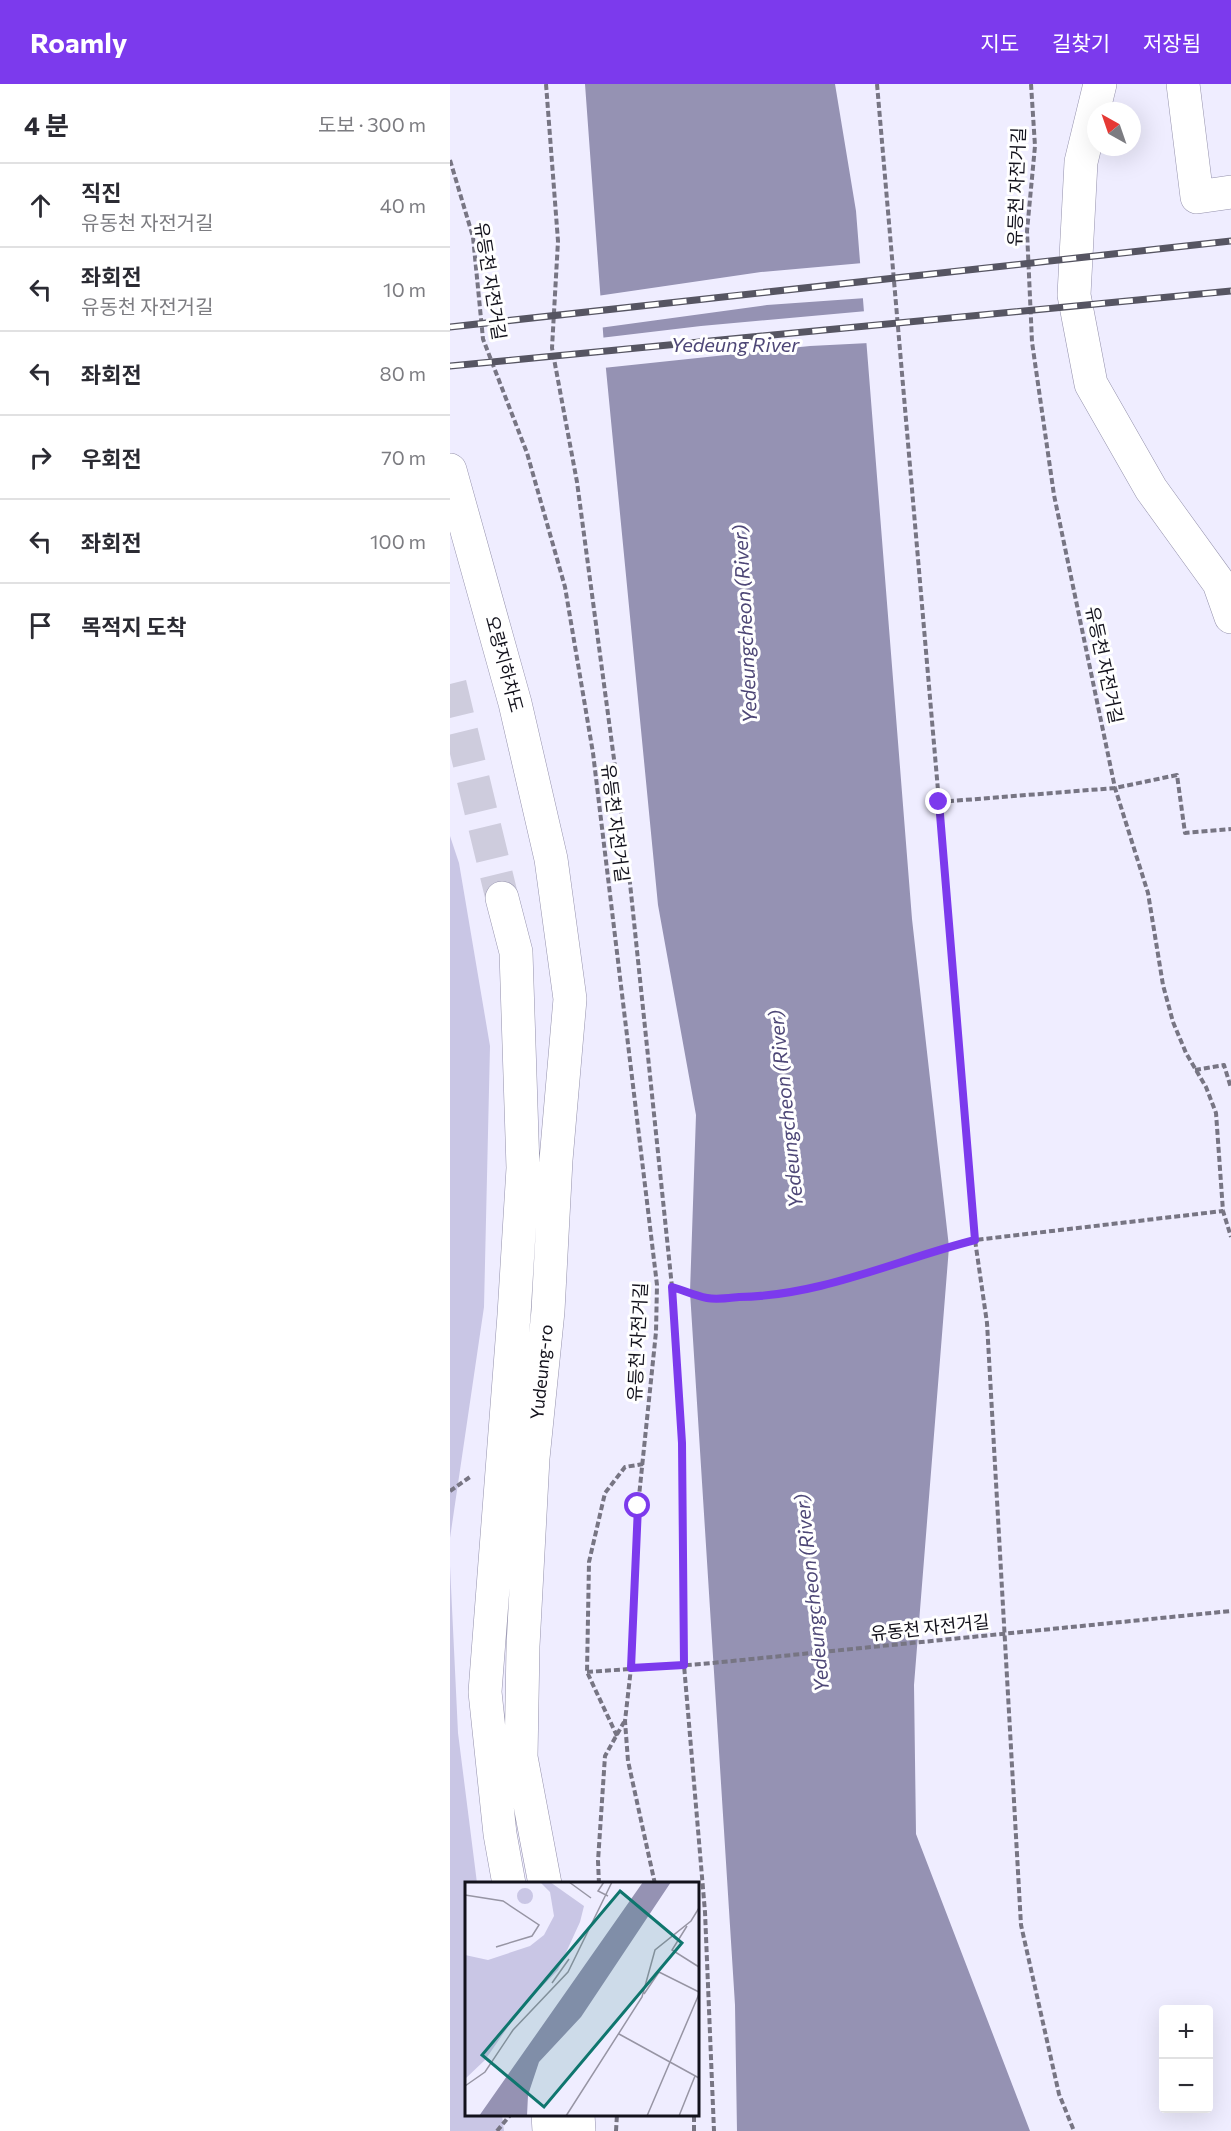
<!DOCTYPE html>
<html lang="ko">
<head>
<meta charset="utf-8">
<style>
  body { margin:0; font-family:Commissioner,"Noto Sans KR",sans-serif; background:#f2f2f3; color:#2b2b33 }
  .controls { position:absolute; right:18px; bottom:18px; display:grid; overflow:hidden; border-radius:6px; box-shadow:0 6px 24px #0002 }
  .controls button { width:54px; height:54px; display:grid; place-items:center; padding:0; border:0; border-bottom:2px solid #e1e1e2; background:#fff; color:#2b2b33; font:30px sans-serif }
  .compass { position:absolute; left:637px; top:18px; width:54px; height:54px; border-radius:50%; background:#fff; box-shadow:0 6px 24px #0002; rotate:320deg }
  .stop { position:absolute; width:18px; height:18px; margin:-14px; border:4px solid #7c3aed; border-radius:50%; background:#fff }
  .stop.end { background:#7c3aed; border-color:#fff; box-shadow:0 2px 6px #0008 }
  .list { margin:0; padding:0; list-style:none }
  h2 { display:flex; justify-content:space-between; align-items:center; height:78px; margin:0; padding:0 24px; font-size:26px }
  h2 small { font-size:20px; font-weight:400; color:#7c7c81 }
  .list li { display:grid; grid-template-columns:39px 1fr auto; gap:18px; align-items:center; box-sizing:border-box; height:84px; padding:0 24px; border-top:2px solid #e1e1e2 }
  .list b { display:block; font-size:22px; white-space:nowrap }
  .list p { margin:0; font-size:20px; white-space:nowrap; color:#7c7c81 }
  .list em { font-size:20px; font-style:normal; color:#7c7c81 }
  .icon { flex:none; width:33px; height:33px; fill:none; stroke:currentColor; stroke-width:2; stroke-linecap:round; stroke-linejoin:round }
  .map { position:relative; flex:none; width:781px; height:2047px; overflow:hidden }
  header { display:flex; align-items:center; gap:36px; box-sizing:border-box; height:84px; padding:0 30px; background:#7c3aed; color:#fff }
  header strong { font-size:28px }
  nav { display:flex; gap:33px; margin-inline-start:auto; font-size:21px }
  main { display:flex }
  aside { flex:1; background:#fff }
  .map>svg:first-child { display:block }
  .green { fill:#c9c6e5 }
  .water { fill:#9592b3 }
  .pier { fill:#efedff }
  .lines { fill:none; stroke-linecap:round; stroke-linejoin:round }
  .major-tunnel { stroke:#ceccdd; stroke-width:33; stroke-dasharray:33 16; stroke-linecap:butt }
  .minor-casing { stroke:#9491ac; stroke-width:34 }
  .major-casing { stroke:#9491ac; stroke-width:34 }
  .path { stroke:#777583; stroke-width:4; stroke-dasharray:6 3; stroke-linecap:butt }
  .minor { stroke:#fff; stroke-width:33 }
  .major { stroke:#fff; stroke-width:33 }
  .rail-casing { stroke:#565562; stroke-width:7 }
  .rail { stroke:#fff; stroke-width:4.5; stroke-dasharray:14; stroke-linecap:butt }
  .route { stroke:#7c3aed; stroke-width:8 }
  .labels { text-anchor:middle; stroke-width:6; stroke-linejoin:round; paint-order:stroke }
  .street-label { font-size:18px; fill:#13121c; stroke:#fff }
  .water-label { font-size:20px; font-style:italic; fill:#4e4777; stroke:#fff }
  .inset-road { fill:none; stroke:#9795a4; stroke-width:1.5 }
  .view { fill:#0f766e; fill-opacity:0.15; stroke:#0f766e; stroke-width:3 }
  .inset-edge { fill:none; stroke:#13121c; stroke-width:3 }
</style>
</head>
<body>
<header>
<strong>Roamly</strong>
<nav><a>지도</a><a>길찾기</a><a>저장됨</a></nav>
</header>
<main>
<aside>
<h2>4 분<small>도보 · 300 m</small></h2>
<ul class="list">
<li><svg class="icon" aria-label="ahead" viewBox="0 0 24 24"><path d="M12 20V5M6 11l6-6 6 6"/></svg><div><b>직진</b><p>유동천 자전거길</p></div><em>40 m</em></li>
<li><svg class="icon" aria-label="left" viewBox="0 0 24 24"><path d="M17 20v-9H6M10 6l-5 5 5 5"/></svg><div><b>좌회전</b><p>유동천 자전거길</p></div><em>10 m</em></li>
<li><svg class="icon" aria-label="left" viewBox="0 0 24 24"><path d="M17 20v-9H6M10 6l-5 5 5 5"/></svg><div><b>좌회전</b></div><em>80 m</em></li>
<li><svg class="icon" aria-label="right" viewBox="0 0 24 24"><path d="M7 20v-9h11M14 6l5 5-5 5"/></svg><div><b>우회전</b></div><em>70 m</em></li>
<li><svg class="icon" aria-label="left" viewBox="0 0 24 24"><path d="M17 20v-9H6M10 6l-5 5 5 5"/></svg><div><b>좌회전</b></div><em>100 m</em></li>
<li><svg class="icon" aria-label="arrive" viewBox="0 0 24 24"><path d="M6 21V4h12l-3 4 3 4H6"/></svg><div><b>목적지 도착</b></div></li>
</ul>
</aside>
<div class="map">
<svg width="781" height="2047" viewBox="0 0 781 2047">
  <rect width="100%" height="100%" fill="#efedff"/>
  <path class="green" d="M0,752l9,27 31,183 -6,261 -34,231z
    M0,1482l8,167 19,150 -11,1v230l36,1 2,16h-54z"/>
  <path class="water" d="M135,0h250l21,127 56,708 37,328 -35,438 2,149 114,297h-293l-2,-126 -45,-713 6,-177 -38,-210 -53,-546z"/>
  <path class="pier" d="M413,179l3,35 -99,7 -168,23 -2,-32 164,-24z
    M417,227l2,32 -59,3 -207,22 -3,-30 101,-12z"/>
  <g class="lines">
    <path class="major-tunnel" d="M0,600l52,214"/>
    <g class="minor-casing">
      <path id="minor" d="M733,0l14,113 34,-5"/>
    </g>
    <g class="major-casing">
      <path id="major" d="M650,0l-19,78 -7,133 17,89 60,105 68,94 12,34
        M0,386l65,233 36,156 19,140 -14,161 -8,151 -15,147 -10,188 -2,111 24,127
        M52,814l14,54 7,216 -9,147 -29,377 15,142 9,50
        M98,2030l1,17
        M128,2030l1,17"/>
    </g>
    <path class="path" d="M96,0l12,157 -6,107 25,134 51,382 44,423 10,156 2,222 21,247 9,219
      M427,0l62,718 36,438 12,83 34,602 38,169 15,37
      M581,0l4,62 -8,85 5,111 22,153 61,293 33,105 15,92 10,37 13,31 20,34 10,26 7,98 8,26
      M0,76l23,77 10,102 44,114 38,134 28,166 64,532 -1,47 -18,174 -7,162 -6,53 3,40 27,123
      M489,718l176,-14 62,-13 8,58 46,-4
      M745,986l29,-5 7,23
      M222,1203c11,3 23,9 35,11 10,2 22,0 32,-1 82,-1 157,-37 236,-57l248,-29
      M0,1407l20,-14
      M137,1588l115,-8 529,-53
      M167,1652l-30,-64 2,-110 16,-69 20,-26 18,-3
      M149,1800l-1,-23 7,-105 19,-34
      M47,2047l14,-17
      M166,2047l1,-17
      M244,2047v-17"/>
    <use href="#minor" class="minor"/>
    <use href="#major" class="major"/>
    <g class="rail-casing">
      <path id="rail" d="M0,243l781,-86
        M0,282l781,-75"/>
    </g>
    <use href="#rail" class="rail"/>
  </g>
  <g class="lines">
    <path class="route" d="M188,1422l-7,162 53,-3 -2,-222 -10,-156c11,3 23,9 35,11 10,2 22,0 32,-1 82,-1 157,-37 236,-57l-36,-438"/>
  </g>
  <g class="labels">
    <g class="street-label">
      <text transform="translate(567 103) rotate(-88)" y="6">유등천 자전거길</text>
      <text transform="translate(40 197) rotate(81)" y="6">유등천 자전거길</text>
      <text transform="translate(54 580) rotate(75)" y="6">오량지하차도</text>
      <text transform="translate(654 581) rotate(78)" y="6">유등천 자전거길</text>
      <text transform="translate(165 739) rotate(83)" y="6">유등천 자전거길</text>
      <text transform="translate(188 1258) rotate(-87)" y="6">유등천 자전거길</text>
      <text transform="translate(92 1288) rotate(-84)" y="6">Yudeung-ro</text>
      <text transform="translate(480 1544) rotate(-6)" y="6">유동천 자전거길</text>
    </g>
    <g class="water-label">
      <text x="285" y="268">Yedeung River</text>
      <text transform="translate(295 540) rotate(-93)" y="7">Yedeungcheon (River)</text>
      <text transform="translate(336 1025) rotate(-96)" y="7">Yedeungcheon (River)</text>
      <text transform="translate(362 1509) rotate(-96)" y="7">Yedeungcheon (River)</text>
    </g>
  </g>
  <g transform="translate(15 1798)">
    <rect width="234" height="234" fill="#efedff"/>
    <path d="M75,0h10l34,24 -4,16 -22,48 -37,38 -36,52 -20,19v-124l23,5 42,-14 14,-11 10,-19 -4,-24zM52 14a8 8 0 1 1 16 0a8 8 0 1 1-16 0Z" fill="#c9c6e5"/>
    <path d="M178,0h28l-90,135 -42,45 -11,33 -1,21h-48z" fill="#9592b3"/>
    <path class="inset-road" d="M104,0l22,16M139,0l-6,9 10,5M0,13l38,6 36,24 -7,11 -36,11M222,44l-15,24 27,17M87,101l17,-24M179,112l15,-22 40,20M154,152l80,44M0,204l20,-14 28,-42 55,-58 44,-90M101,234l76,-119 13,-47 36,-29 8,-13M182,234l52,-122M214,234l16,-40"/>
    <path class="view" d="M155,9l62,52 -138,164 -62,-52z"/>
    <rect width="234" height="234" class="inset-edge"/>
  </g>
</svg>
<div class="controls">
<button>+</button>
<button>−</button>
</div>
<svg class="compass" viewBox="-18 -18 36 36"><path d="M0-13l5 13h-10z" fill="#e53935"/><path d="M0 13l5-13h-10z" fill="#7c7c81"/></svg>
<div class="stop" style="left:188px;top:1422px"></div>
<div class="stop end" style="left:489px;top:718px"></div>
</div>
</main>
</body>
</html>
